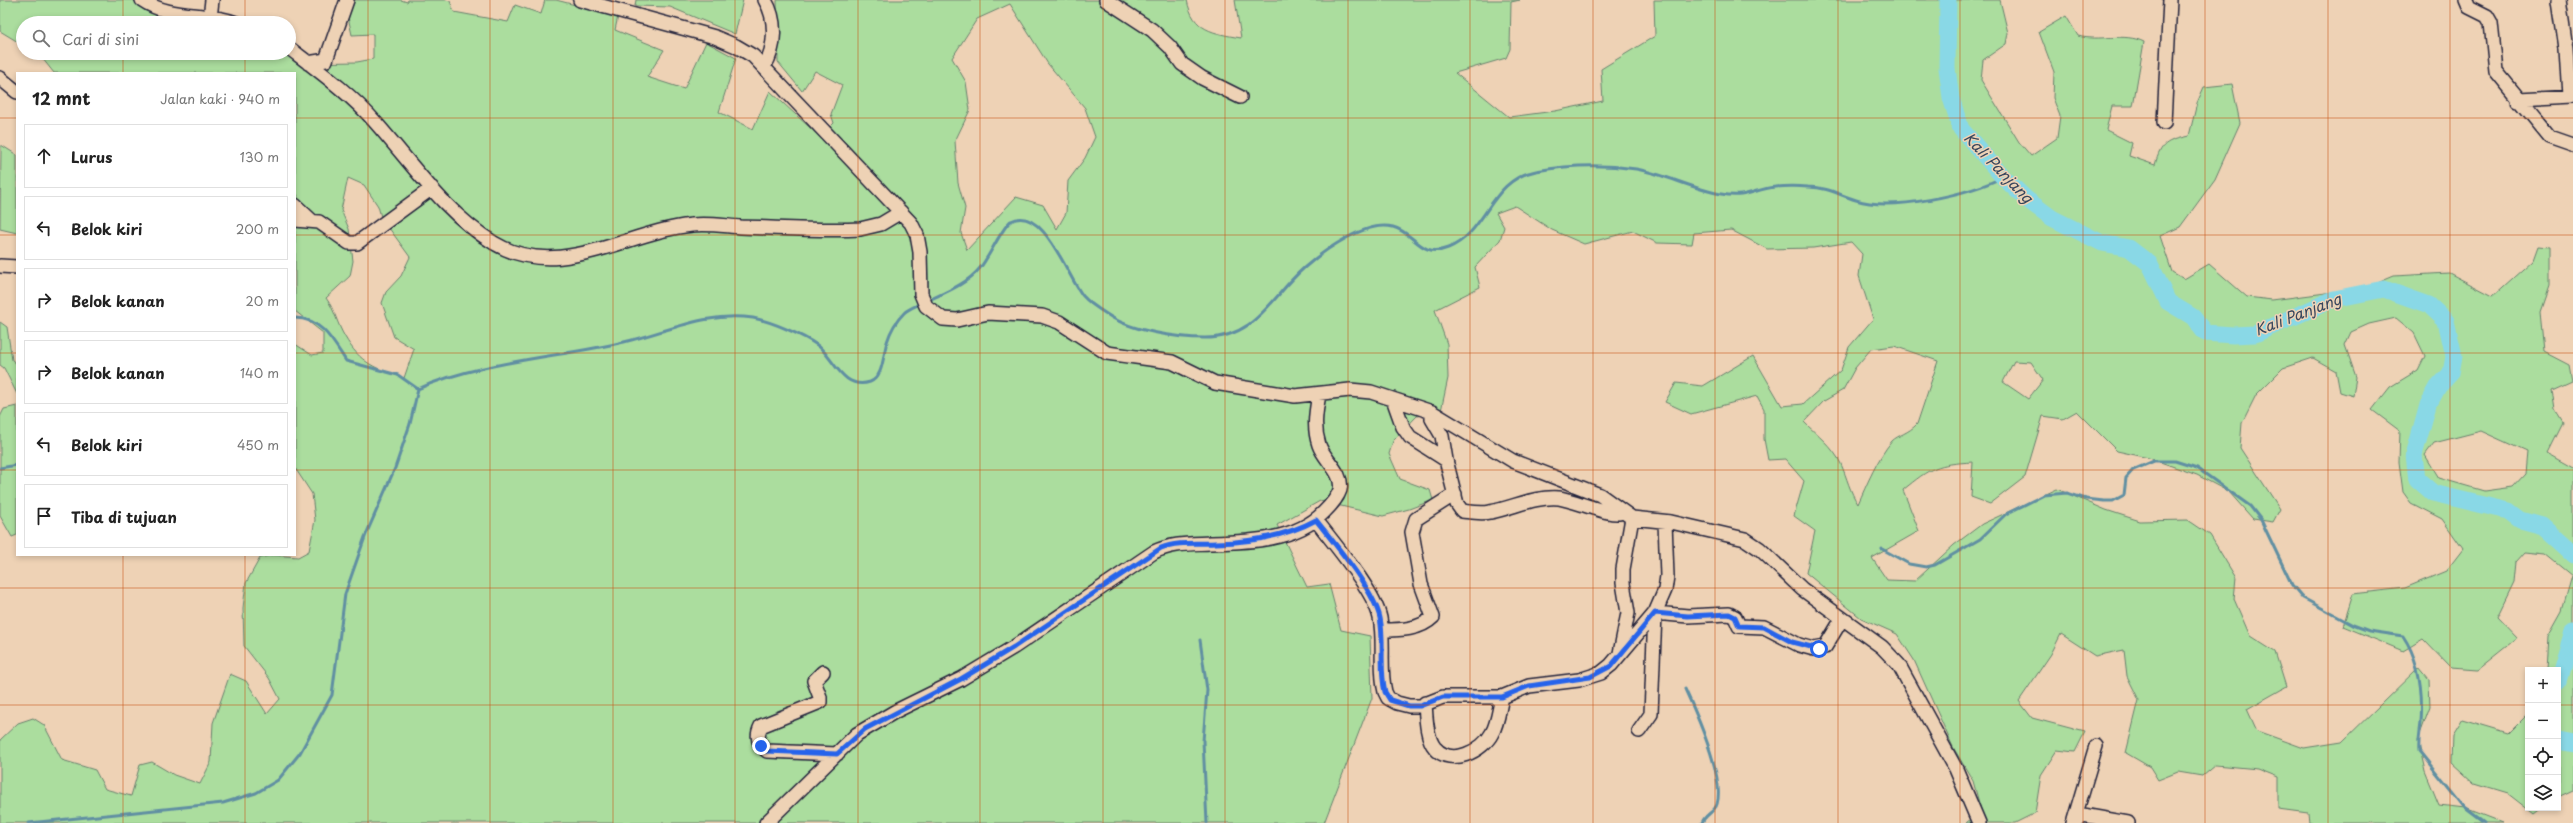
<!DOCTYPE html>
<html lang="id">
<head>
<meta charset="utf-8">
<style>
  body { margin:0; font-family:"Playpen Sans",sans-serif; background:#f6f6f6; color:#222 }
  .controls { position:absolute; right:12px; bottom:12px; display:grid; overflow:hidden; border-radius:0px; box-shadow:0 2px 6px #0003 }
  .controls button { width:36px; height:36px; display:grid; place-items:center; padding:0; border:0; border-bottom:1px solid #e0e0e0; background:#fff; color:#222; font:20px sans-serif }
  .stop { position:absolute; width:12px; height:12px; margin:-9px; border:3px solid #2563eb; border-radius:50%; background:#fff }
  .stop.end { background:#2563eb; border-color:#fff; box-shadow:0 1px 4px #0008 }
  .list { margin:0; padding:0; list-style:none }
  h2 { display:flex; justify-content:space-between; align-items:center; height:52px; margin:0; padding:0 16px; font-size:17px }
  h2 small { font-size:13px; font-weight:400; color:#767676 }
  .list li { display:grid; grid-template-columns:26px 1fr auto; gap:12px; align-items:center; box-sizing:border-box; height:64px; margin:0 8px 8px; padding:0 8px; border:1px solid #e0e0e0; border-radius:0px }
  .list b { display:block; font-size:15px; white-space:nowrap }
  .list em { font-size:13px; font-style:normal; color:#767676 }
  .icon { flex:none; width:22px; height:22px; fill:none; stroke:currentColor; stroke-width:2; stroke-linecap:round; stroke-linejoin:round }
  .map { position:relative; flex:none; width:2573px; height:823px; overflow:hidden }
  .search { position:absolute; background:#fff; box-shadow:0 2px 6px #0003; left:16px; top:16px; width:280px; height:44px; display:flex; align-items:center; gap:10px; box-sizing:border-box; padding:0 14px; border-radius:22px; color:#767676; font-size:15px }
  .panel { position:absolute; background:#fff; box-shadow:0 2px 6px #0003; left:16px; top:72px; width:280px; height:484px; border-radius:0px }
  .map>svg:first-child { display:block }
  .green { fill:#abdd9e; stroke:#66806c; fill-rule:evenodd }
  .lines { fill:none; stroke-linecap:round; stroke-linejoin:round }
  .stream { stroke:#608fa2; stroke-width:3 }
  .river { stroke:#89d8e6; stroke-width:17 }
  .minor-casing { stroke:#22223b; stroke-width:16 }
  .minor { stroke:#eed2b5; stroke-width:13 }
  .route { stroke:#2563eb; stroke-width:5 }
  .grid { fill:none; stroke:#ca5113; stroke-width:1; stroke-opacity:0.55 }
  .labels { text-anchor:middle; stroke-width:3; stroke-linejoin:round; paint-order:stroke }
  .water-label { font-size:15px; font-style:italic; fill:#37465d; stroke:#eed2b5 }
</style>
</head>
<body>
<div class="map">
<svg width="2573" height="823" viewBox="0 0 2573 823">
  <rect width="100%" height="100%" fill="#eed2b5"/>
  <filter id="ink" filterUnits="userSpaceOnUse"><feTurbulence type="fractalNoise" baseFrequency=".025" numOctaves="2"/><feDisplacementMap in="SourceGraphic" scale="8" xChannelSelector="R" yChannelSelector="G"/><feConvolveMatrix kernelMatrix="1 2 1 2 8 2 1 2 1" color-interpolation-filters="sRGB"/></filter>
  <g filter="url(#ink)">
    <path class="green" d="M0,0h133l8,5 48,18h-166v22l-23,-14z
      M355,0h46l6,2 1,-2h38l4,1 4,11 54,10 7,-17 26,9 4,-14h11l62,16 -3,14 49,20 -17,27 37,12 22,-47 30,16 -17,54 34,17 17,-38 50,46 14,-14 -3,-9 11,-29 -27,-14 -13,20 -24,-29 -1,-62h410c6,31 26,33 54,38l-6,-38h285l-9,2 -1,47 -4,9 -51,15 54,44 46,-6 48,-10 -2,-32 54,-33 -1,-36h346l8,33 -2,11 -23,16 -2,20 38,62 12,14 26,-18 3,-22 -7,-18 1,-26 -15,-40 27,-16 12,20c21,6 46,-4 66,6l-11,64h-21l-6,24 26,13 -3,13 26,9c6,-22 11,-24 34,-29l8,-33 7,-16 28,-3 8,39 -25,56 -35,48 -20,9 12,36 12,7 25,-15 38,33 25,3 77,-10 26,-6 19,-8 55,-3 44,23 40,-36 5,-14 11,1v39l-9,26 4,40 25,13 3,16 -20,9 3,20 8,13 -15,30 25,14v323l-15,7v-127h-12l2,-34 14,-25 10,-35 -27,-22 -20,-2 -9,10 -2,20 -17,35 20,21 -40,32 -26,-2 -28,-29 -20,12 -60,-25 10,-32 52,-6 41,-17 17,-22 -21,-30 -31,-16 -8,-11 -4,-30 1,-31 -28,-21 18,-23 28,-17 7,-14 -11,-23 -18,-15 -27,6 -18,8 -6,13 11,32 -3,19 -13,-4 -4,-21 -23,-13 -30,10 -27,27 -14,28 -2,25 40,61 -7,13 -20,-3 -24,-27 -32,-17 -48,-17 -32,-7 -40,-40 -14,8 -20,-3 -18,61 -35,27 -19,-7 2,-35c-36,2 -42,5 -70,28l16,41 -47,27 15,22 28,1 39,-36 28,-21 75,-35 49,21 34,11 48,-1 22,15 26,43 -2,21 16,37 25,16 11,35 -39,22 10,22 47,17 38,-6 77,-75 10,12 1,28 -12,33 7,31 14,34 26,3 39,15h-195l-1,-10 -30,-4v-32l-20,-8 -43,-4 -13,11 -24,-4 -20,8 -8,-13 -24,-14 13,-53 -12,-24 -3,-26 -29,6 -34,-22 -10,20 -32,47 13,17 53,14 -10,20 -18,-2 -16,25 -6,38 -20,10h-49l15,-13 -8,-29 -20,-34 -39,-87 -17,-26 -36,-16 -55,-45 9,-42 -21,-15 10,-35 -19,-22 -17,1 -4,-21v-30l-7,-13 -66,18 -26,-12 11,-19 27,3 50,-30 29,50 21,-2 38,-34 8,-23 24,-28 -14,-43 3,-22 -11,-12 -38,6 -46,1 -36,-19 -37,3 -2,11 -35,-1 -24,-12 -49,13 -32,-14 -37,-24 -19,7 8,14 -4,13 -25,27 5,20 -45,23 12,34 1,34 -7,33 -24,5 -24,25 -4,13 11,25 30,11 3,10 -24,9 -26,7 -63,-15 -43,24 30,62 22,-3 12,46 29,6 2,62 -48,125h-1324v-83l18,-17 15,-5 11,7 18,35 33,10 10,19 26,7 9,-31 12,-3 22,13 26,9 11,-22 2,-39 17,-49 16,7 21,33 13,-15 -11,-21 -25,-32 -1,-38 3,-25 14,-25 12,-3 26,2 11,-6 6,-31 -3,-26 -17,-26v-124l17,11 11,-2v-20l-28,-22v-110l3,-6 -3,-1v-121h-241l-16,-20h247l18,10 54,-1 16,-3v-25l-21,1 -4,-18zM1010,4l38,60 37,44 10,29 -10,21 -17,23 -2,32 -9,16 -14,-24 -27,-8 -49,53 -6,-17 4,-25 -7,-25 -3,-42 15,-31 -4,-28 -14,-24 25,-39zM348,178l16,7 14,21 3,11 29,40 -9,19 -15,16 -4,11 12,34 20,12 -10,29c-28,-9 -44,-15 -59,-41 -8,-13 -10,-27 -19,-39l24,-22 3,-15 -4,-32 -8,-19zM1894,346l44,15 -21,63c-8,9 -19,11 -25,17 -15,18 -25,43 -34,63 -8,-12 -11,-26 -17,-40 -7,-16 -24,-29 -37,-42l20,-21 19,-11 12,-22 16,-19zM2014,361l17,1 12,18 -15,19 -25,-17zM2481,431l46,21 -2,22 -12,13 -29,4 -45,-13 -14,-23 9,-12z
      M636,0h107l-8,34 -65,-27 -35,-1z
      M1,145l16,10v78l-17,-4z
      M0,322l7,5 5,33 5,4v30l-13,-26 -4,-3z
      M17,406v129l-5,2 -12,-21v-99l4,-8z
      M2528,714v94h14l-8,6 -27,-21 -33,-10 -23,-21 1,-27 10,-16 47,14z"/>
    <g class="lines">
      <path class="stream" d="M927,301c19,-9 40,-17 53,-33 8,-9 24,-44 31,-47 32,-17 56,55 72,75 6,7 17,14 25,19 23,16 69,23 97,23 51,0 66,-41 99,-70 19,-17 62,-48 89,-41 21,5 28,32 55,21 39,-15 41,-68 88,-77 32,-6 68,-7 100,-2 29,5 56,20 85,25 27,5 32,-5 55,-7 10,-1 22,-1 32,0 23,1 28,7 48,13 36,12 114,-6 147,-23
        M295,318c26,0 38,23 51,43l52,14 20,14
        M0,468l17,-3
        M1882,549l27,15 17,3 9,-2 45,-26 26,-25 38,-19 23,-2 19,6 18,2h9l11,-6 2,-17 7,-8 21,-9h21l22,7 53,38 11,14 31,65 11,13 50,27 16,6 34,5c17,25 20,57 18,87 -1,10 -3,18 -2,28l46,57 20,15
        M1200,640l7,50 -4,51 4,82
        M1685,689c12,26 40,88 32,115 -2,8 -13,11 -15,19
        M29,823l194,-20 33,-10 22,-13 22,-27 32,-58 13,-101 20,-57 30,-69 15,-44 8,-35c58,-27 143,-32 206,-47 43,-10 83,-31 129,-24 17,3 50,17 64,27 16,11 25,46 53,37 14,-5 13,-29 17,-40 3,-10 9,-21 17,-29 4,-4 12,-7 18,-10"/>
      <path class="river" d="M1948,0l-1,68 4,30 10,31 42,48 22,21 27,20 50,25 27,5 21,16 18,38 25,15 12,16 28,2 22,-1 79,-35 50,-10 45,16 17,16 8,35 -3,17 -13,14 -10,18 -6,22 -8,28 3,24 16,14 75,18 12,9 22,6 31,28
        M2558,681l15,-50
        M2558,741l15,3"/>
      <g class="minor-casing">
        <path id="minor" d="M142,0c29,20 63,11 94,23
          M580,0l135,37 21,9 17,10 158,167 6,12 3,17 1,42 5,12 17,13 14,1 31,-7 54,3 17,6 48,31 65,9 43,21 80,13 55,-6 21,2 61,20 81,49 87,34 32,23 39,4 74,17 15,10 42,40 80,58 17,18 57,104 23,54
          M1106,0l46,30 18,17 12,17 20,14 38,19
          M2466,0l3,7 18,9 4,7 5,48 54,66 23,8
          M2559,0l7,48 3,48
          M210,18l2,-18
          M289,48c30,23 63,47 87,75 37,42 70,91 118,120 65,39 131,-11 198,-18 16,-2 33,1 49,2 40,1 80,4 119,2l21,-5 20,-12
          M308,63l18,-3 21,-60
          M764,67c12,-20 13,-47 1,-67
          M0,78l17,14
          M2518,100l55,-3
          M2164,123l6,-123
          M295,205l16,15
          M295,220l24,2 30,21h8l75,-55
          M0,266l17,1
          M1393,399l10,28 7,10 36,23 11,44 5,7c9,1 19,3 28,1 23,-4 44,-16 69,-14 15,2 55,20 63,14
          M1432,412v7l10,17 4,24
          M1316,520c18,24 58,70 64,98 5,25 -1,50 5,74l3,6 9,5 12,3h11l23,-9h59l27,-11 50,-6 22,-7 10,-8 44,-52 10,-23 2,-14 -2,-54
          M1382,630c18,0 38,0 51,-13l-12,-33 -9,-52 4,-13 39,-25
          M1620,653l8,-40 -5,-30v-14l9,-51
          M823,672l-9,9 6,16v5l-59,24c-5,10 -3,18 6,25l70,3
          M1425,703c1,13 1,35 10,45 16,19 48,3 57,-15 6,-10 7,-24 10,-36
          M1639,731l12,-17 4,-101 33,3 41,-2 6,3 4,9 25,1 35,18 15,4 11,-2 17,-28
          M2074,820l22,-74
          M766,823l91,-89 39,-23 65,-32 53,-32 140,-95c18,-9 36,-8 56,-9 38,-1 86,-2 114,-31 6,-6 13,-13 16,-22 4,-17 -16,-30 -21,-45 -6,-18 -3,-33 0,-51
          M2073,823l10,-8 45,8"/>
      </g>
      <use href="#minor" class="minor"/>
    </g>
  </g>
  <g class="lines" filter="url(#ink)">
    <path class="route" d="M761,746l6,5 70,3 28,-25 96,-50 53,-32 147,-99c16,-7 37,-4 55,-5 35,-1 69,-6 100,-23 18,23 58,70 64,98 5,25 -1,50 5,74l5,8 19,6h11l23,-9h59l27,-11 61,-9 21,-11 44,-53 33,3 41,-2 6,3 4,9 25,1 28,15 27,7"/>
  </g>
  <path class="grid" d="M123,0v23M245,0v23M368,0v823M490,0v823M613,0v823M735,0v823M858,0v823M980,0v823M1103,0v823M1225,0v823M1348,0v823M1470,0v823M1593,0v823M1715,0v823M1838,0v823M1960,0v823M2083,0v823M2205,0v823M2328,0v823M2450,0v823M123,53v20M245,53v20M0,118h17M295,118h2278M0,235h17M295,235h2278M0,353h17M295,353h2278M0,470h17M295,470h2278M123,555v268M245,555v268M0,588h2573M0,705h2528M2558,705h15"/>
  <g class="labels">
    <g class="water-label">
      <text transform="translate(1998 168) rotate(46)" y="5">Kali Panjang</text>
      <text transform="translate(2298 315) rotate(-21)" y="5">Kali Panjang</text>
    </g>
  </g>
</svg>
<div class="controls">
<button>+</button>
<button>−</button>
<button><svg class="icon" aria-label="locate" viewBox="0 0 24 24"><circle cx="12" cy="12" r="6"/><path d="M12 2v4M12 18v4M2 12h4M18 12h4"/></svg></button>
<button><svg class="icon" aria-label="layers" viewBox="0 0 24 24"><path d="M12 4l9 5-9 5-9-5zM3 14l9 5 9-5"/></svg></button>
</div>
<div class="stop" style="left:1819px;top:649px"></div>
<div class="stop end" style="left:761px;top:746px"></div>
<div class="search"><svg class="icon" aria-label="search" viewBox="0 0 24 24"><circle cx="10" cy="10" r="6"/><path d="M15 15l6 6"/></svg>Cari di sini</div>
<section class="panel">
<h2>12 mnt<small>Jalan kaki · 940 m</small></h2>
<ul class="list">
<li><svg class="icon" aria-label="ahead" viewBox="0 0 24 24"><path d="M12 20V5M6 11l6-6 6 6"/></svg><div><b>Lurus</b></div><em>130 m</em></li>
<li><svg class="icon" aria-label="left" viewBox="0 0 24 24"><path d="M17 20v-9H6M10 6l-5 5 5 5"/></svg><div><b>Belok kiri</b></div><em>200 m</em></li>
<li><svg class="icon" aria-label="right" viewBox="0 0 24 24"><path d="M7 20v-9h11M14 6l5 5-5 5"/></svg><div><b>Belok kanan</b></div><em>20 m</em></li>
<li><svg class="icon" aria-label="right" viewBox="0 0 24 24"><path d="M7 20v-9h11M14 6l5 5-5 5"/></svg><div><b>Belok kanan</b></div><em>140 m</em></li>
<li><svg class="icon" aria-label="left" viewBox="0 0 24 24"><path d="M17 20v-9H6M10 6l-5 5 5 5"/></svg><div><b>Belok kiri</b></div><em>450 m</em></li>
<li><svg class="icon" aria-label="arrive" viewBox="0 0 24 24"><path d="M6 21V4h12l-3 4 3 4H6"/></svg><div><b>Tiba di tujuan</b></div></li>
</ul>
</section>
</div>
</body>
</html>
